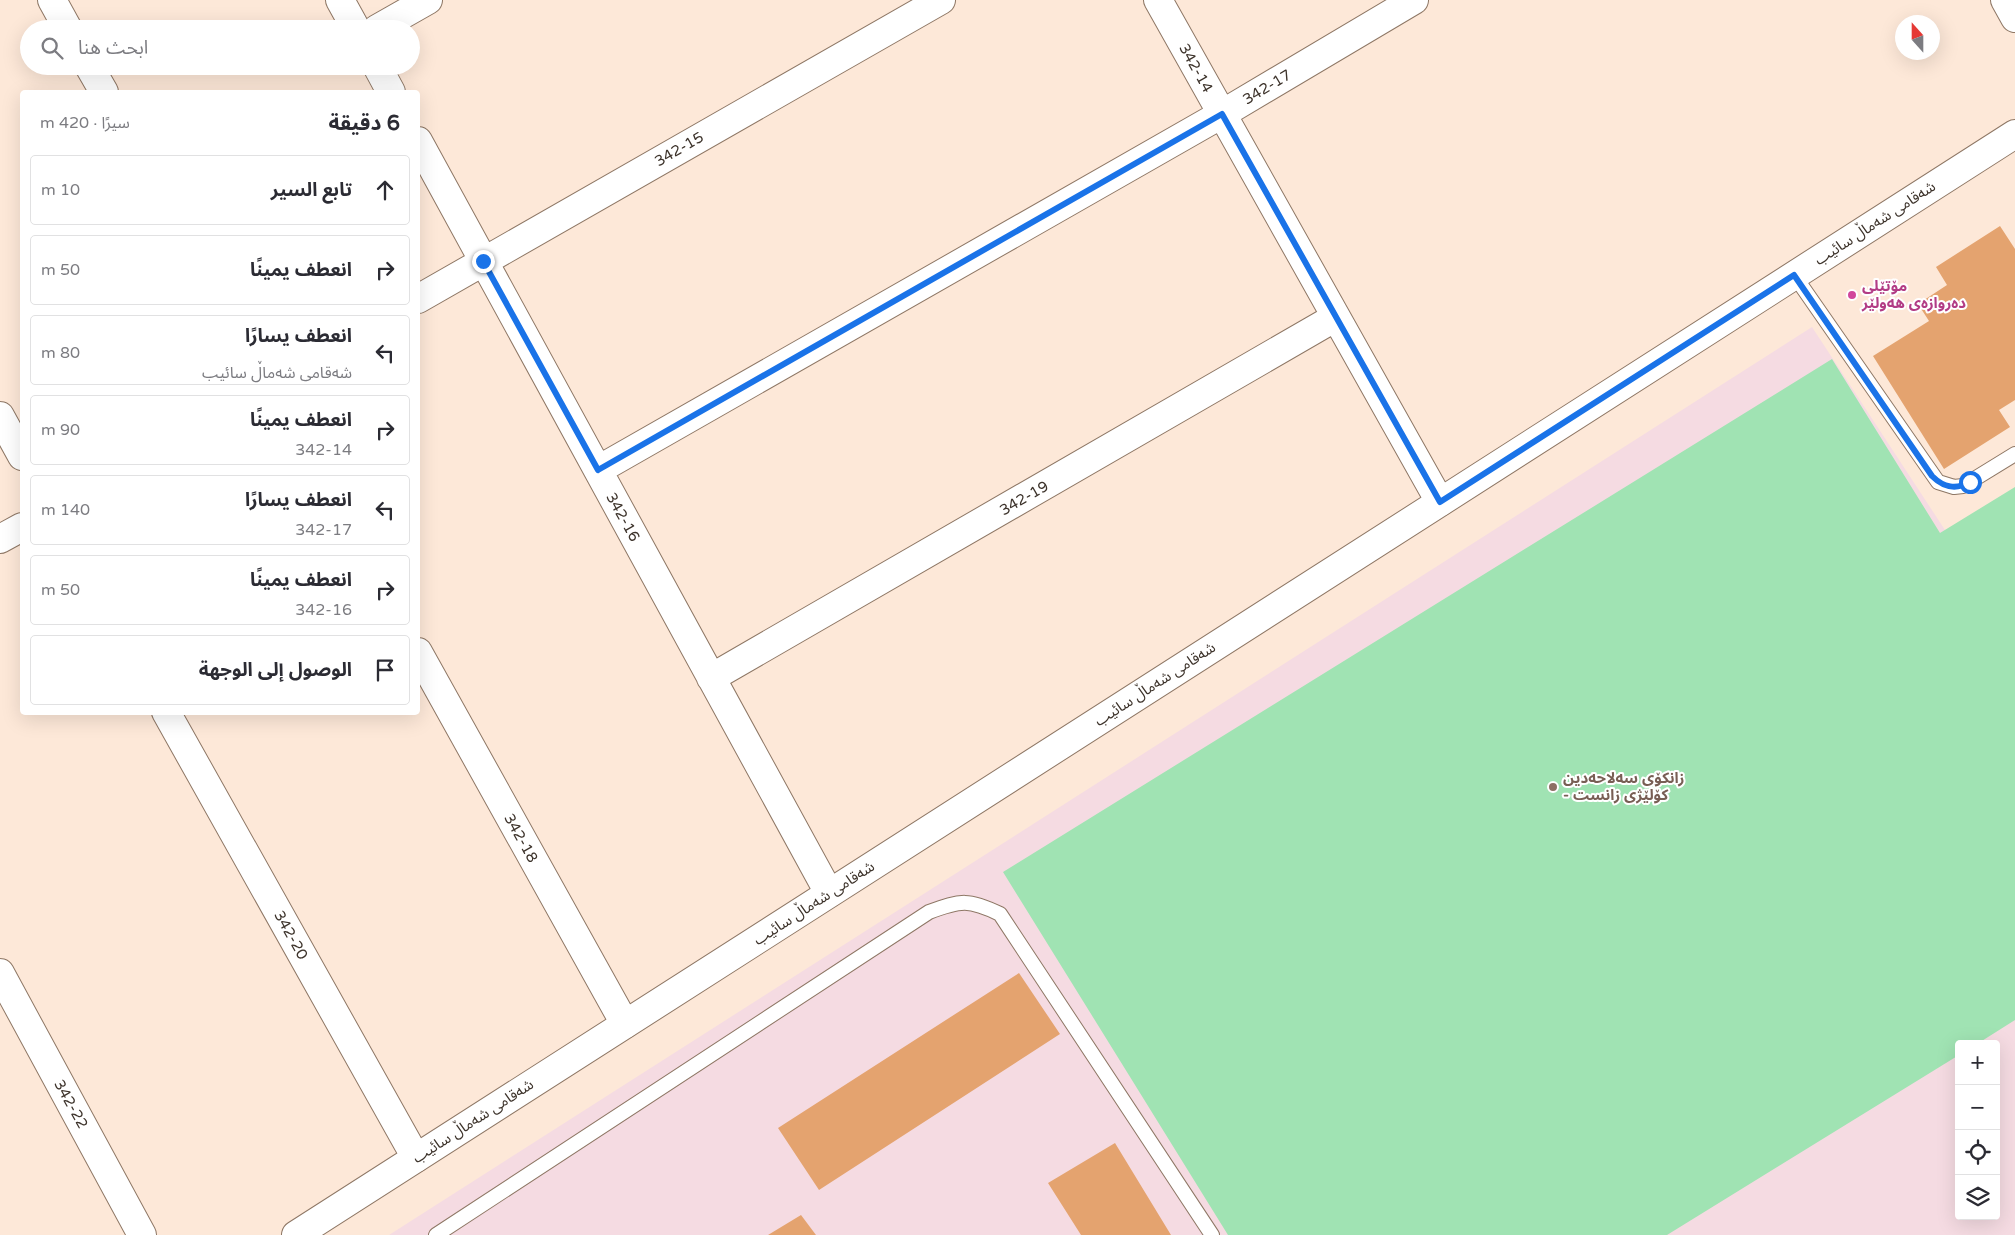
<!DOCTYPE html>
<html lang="ar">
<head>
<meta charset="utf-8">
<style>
  body { margin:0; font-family:"Varela Round","Noto Sans Arabic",sans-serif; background:#f7f7f7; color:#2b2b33; direction:rtl }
  .controls { position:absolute; right:15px; bottom:15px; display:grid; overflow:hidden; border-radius:5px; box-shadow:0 5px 20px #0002 }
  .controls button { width:45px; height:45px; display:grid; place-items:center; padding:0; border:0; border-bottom:1px solid #e1e1e2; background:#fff; color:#2b2b33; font:25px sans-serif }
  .compass { position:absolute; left:1895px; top:15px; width:45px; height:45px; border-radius:50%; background:#fff; box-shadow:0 5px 20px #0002; rotate:339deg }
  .stop { position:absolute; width:15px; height:15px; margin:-11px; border:4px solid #1a73e8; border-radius:50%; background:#fff }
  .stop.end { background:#1a73e8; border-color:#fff; box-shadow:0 1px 5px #0008 }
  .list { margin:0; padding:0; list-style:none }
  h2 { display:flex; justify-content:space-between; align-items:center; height:65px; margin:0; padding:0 20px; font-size:21px }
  h2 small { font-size:16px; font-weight:400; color:#7c7c81 }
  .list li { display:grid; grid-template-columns:32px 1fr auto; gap:15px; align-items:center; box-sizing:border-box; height:70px; margin:0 10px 10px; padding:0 10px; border:1px solid #e1e1e2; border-radius:5px }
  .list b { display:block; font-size:19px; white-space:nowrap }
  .list p { margin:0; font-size:16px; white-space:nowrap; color:#7c7c81 }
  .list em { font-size:16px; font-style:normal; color:#7c7c81 }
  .icon { flex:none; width:28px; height:28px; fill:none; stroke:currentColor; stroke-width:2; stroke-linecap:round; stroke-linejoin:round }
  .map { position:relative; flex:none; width:2015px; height:1235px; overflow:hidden; direction:ltr }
  .search { position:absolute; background:#fff; box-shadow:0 5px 20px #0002; left:20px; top:20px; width:400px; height:55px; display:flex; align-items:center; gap:12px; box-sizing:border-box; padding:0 18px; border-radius:28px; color:#7c7c81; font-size:19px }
  .panel { position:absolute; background:#fff; box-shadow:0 5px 20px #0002; left:20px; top:90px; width:400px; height:625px; border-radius:5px; direction:rtl }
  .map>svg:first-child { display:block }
  .education { fill:#f5dbe2; fill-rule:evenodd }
  .pitch { fill:#a0e3b3 }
  .building { fill:#e4a36f }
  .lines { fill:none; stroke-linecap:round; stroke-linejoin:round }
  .lane-casing { stroke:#8e7765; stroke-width:16 }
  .street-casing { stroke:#8e7765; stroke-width:30 }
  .secondary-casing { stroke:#8e7765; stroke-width:30 }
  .lane { stroke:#fff; stroke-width:14 }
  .street { stroke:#fff; stroke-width:28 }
  .secondary { stroke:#fff; stroke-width:28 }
  .route { stroke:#1a73e8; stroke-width:6 }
  .hotel-dot { fill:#d1479c; stroke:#fff; stroke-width:2 }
  .education-dot { fill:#8d6e63; stroke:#fff; stroke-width:2 }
  .labels { text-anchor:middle; stroke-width:4; stroke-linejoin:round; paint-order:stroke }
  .street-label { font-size:15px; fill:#3d332b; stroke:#fff }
  .hotel-label { font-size:15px; font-weight:bold; fill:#b23c85; stroke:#fff; text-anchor:start }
  .education-label { font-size:15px; font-weight:bold; fill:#785e54; stroke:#fff; text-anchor:start }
</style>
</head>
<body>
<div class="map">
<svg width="2015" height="1235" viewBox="0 0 2015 1235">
  <rect width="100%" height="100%" fill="#fde8d8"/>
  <path class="education" d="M1812,327l133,203 70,-29v734h-1626zM1959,1044h37v172h-37z"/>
  <path class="pitch" d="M1832,359l108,174 75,-46v533l-38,24h-18v11l-292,180h-439l-225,-363z"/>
  <path class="building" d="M2000,226l15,23v151l-16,10 11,17 -66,42 -71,-113 56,-35 -11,-17 29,-19 -11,-18z
    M1019,973l41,61 -241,156 -41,-62z
    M1115,1143l56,92h-90l-33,-52z
    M801,1215l15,20h-48z"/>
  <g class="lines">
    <g class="lane-casing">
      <path id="lane" d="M1794,275l144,207 16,5 9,-1 52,-32
        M436,1235l493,-323c32,-12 40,-13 71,2l212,321"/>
    </g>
    <g class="street-casing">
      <path id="street" d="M52,0l16,29
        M340,0l16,29
        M1158,0l282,502
        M2005,0l10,18
        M377,29l51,-29
        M89,66l15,26
        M377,66l14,26
        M418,141l411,752
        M418,299l523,-299
        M0,416l22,40
        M598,470l624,-356 192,-114
        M0,539l22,-12
        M418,652l207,372
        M711,678l625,-361
        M166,712l250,446
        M0,973l142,262"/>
    </g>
    <g class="secondary-casing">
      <path id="secondary" d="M296,1235l1719,-1101"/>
    </g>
    <use href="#lane" class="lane"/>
    <use href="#street" class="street"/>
    <use href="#secondary" class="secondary"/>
  </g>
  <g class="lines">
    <path class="route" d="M483,261l115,209 624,-356 218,388 354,-227 138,201c12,12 24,14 38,6"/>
  </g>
  <circle class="hotel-dot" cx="1852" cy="295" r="5"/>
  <circle class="education-dot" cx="1553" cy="787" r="5"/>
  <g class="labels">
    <g class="street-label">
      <text transform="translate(1196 68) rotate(61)" y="5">342-14</text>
      <text transform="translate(1267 87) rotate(-31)" y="5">342-17</text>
      <text transform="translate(679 149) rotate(-30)" y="5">342-15</text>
      <text transform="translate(1875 223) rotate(-33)" y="5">شەقامی شەماڵ سائیب</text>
      <text transform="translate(1024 498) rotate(-30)" y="5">342-19</text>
      <text transform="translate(623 517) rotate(61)" y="5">342-16</text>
      <text transform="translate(1155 684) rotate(-33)" y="5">شەقامی شەماڵ سائیب</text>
      <text transform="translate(521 838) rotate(61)" y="5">342-18</text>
      <text transform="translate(814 903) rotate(-33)" y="5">شەقامی شەماڵ سائیب</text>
      <text transform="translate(291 935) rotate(61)" y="5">342-20</text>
      <text transform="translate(71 1104) rotate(61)" y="5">342-22</text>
      <text transform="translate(473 1121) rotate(-33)" y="5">شەقامی شەماڵ سائیب</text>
    </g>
    <g class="hotel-label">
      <text x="1862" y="291">مۆتێلی<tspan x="1862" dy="17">دەروازەی هەولێر</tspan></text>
    </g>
    <g class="education-label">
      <text x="1563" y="783">زانکۆی سەلاحەدین<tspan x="1563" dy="17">- کۆلێژی زانست</tspan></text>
    </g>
  </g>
</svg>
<div class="controls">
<button>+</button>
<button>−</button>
<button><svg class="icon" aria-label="locate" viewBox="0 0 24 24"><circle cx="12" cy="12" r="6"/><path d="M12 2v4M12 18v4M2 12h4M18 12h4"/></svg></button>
<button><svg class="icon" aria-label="layers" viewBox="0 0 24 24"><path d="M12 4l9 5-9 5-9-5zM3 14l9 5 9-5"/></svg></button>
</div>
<svg class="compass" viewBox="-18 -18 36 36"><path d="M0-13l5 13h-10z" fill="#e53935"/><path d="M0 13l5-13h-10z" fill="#7c7c81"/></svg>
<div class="stop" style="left:1970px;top:482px"></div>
<div class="stop end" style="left:483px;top:261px"></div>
<div class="search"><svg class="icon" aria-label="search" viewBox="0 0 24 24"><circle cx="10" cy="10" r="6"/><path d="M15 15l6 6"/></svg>ابحث هنا</div>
<section class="panel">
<h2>6 دقيقة<small>سيرًا · 420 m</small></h2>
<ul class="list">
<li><svg class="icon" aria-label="ahead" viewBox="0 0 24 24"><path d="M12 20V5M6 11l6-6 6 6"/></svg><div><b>تابع السير</b></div><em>10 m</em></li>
<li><svg class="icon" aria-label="right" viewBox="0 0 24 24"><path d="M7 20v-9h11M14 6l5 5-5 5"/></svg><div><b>انعطف يمينًا</b></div><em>50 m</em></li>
<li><svg class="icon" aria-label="left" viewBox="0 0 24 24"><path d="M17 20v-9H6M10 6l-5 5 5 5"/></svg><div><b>انعطف يسارًا</b><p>شەقامی شەماڵ سائیب</p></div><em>80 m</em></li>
<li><svg class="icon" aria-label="right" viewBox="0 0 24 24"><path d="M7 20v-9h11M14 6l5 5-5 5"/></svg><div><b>انعطف يمينًا</b><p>342-14</p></div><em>90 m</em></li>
<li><svg class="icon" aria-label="left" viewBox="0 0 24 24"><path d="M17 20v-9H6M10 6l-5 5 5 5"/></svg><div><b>انعطف يسارًا</b><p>342-17</p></div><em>140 m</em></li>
<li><svg class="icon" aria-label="right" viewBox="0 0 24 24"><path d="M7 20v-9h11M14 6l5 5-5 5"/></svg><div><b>انعطف يمينًا</b><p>342-16</p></div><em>50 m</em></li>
<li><svg class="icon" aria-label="arrive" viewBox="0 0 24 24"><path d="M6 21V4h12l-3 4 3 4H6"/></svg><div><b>الوصول إلى الوجهة</b></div></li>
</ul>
</section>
</div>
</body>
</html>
